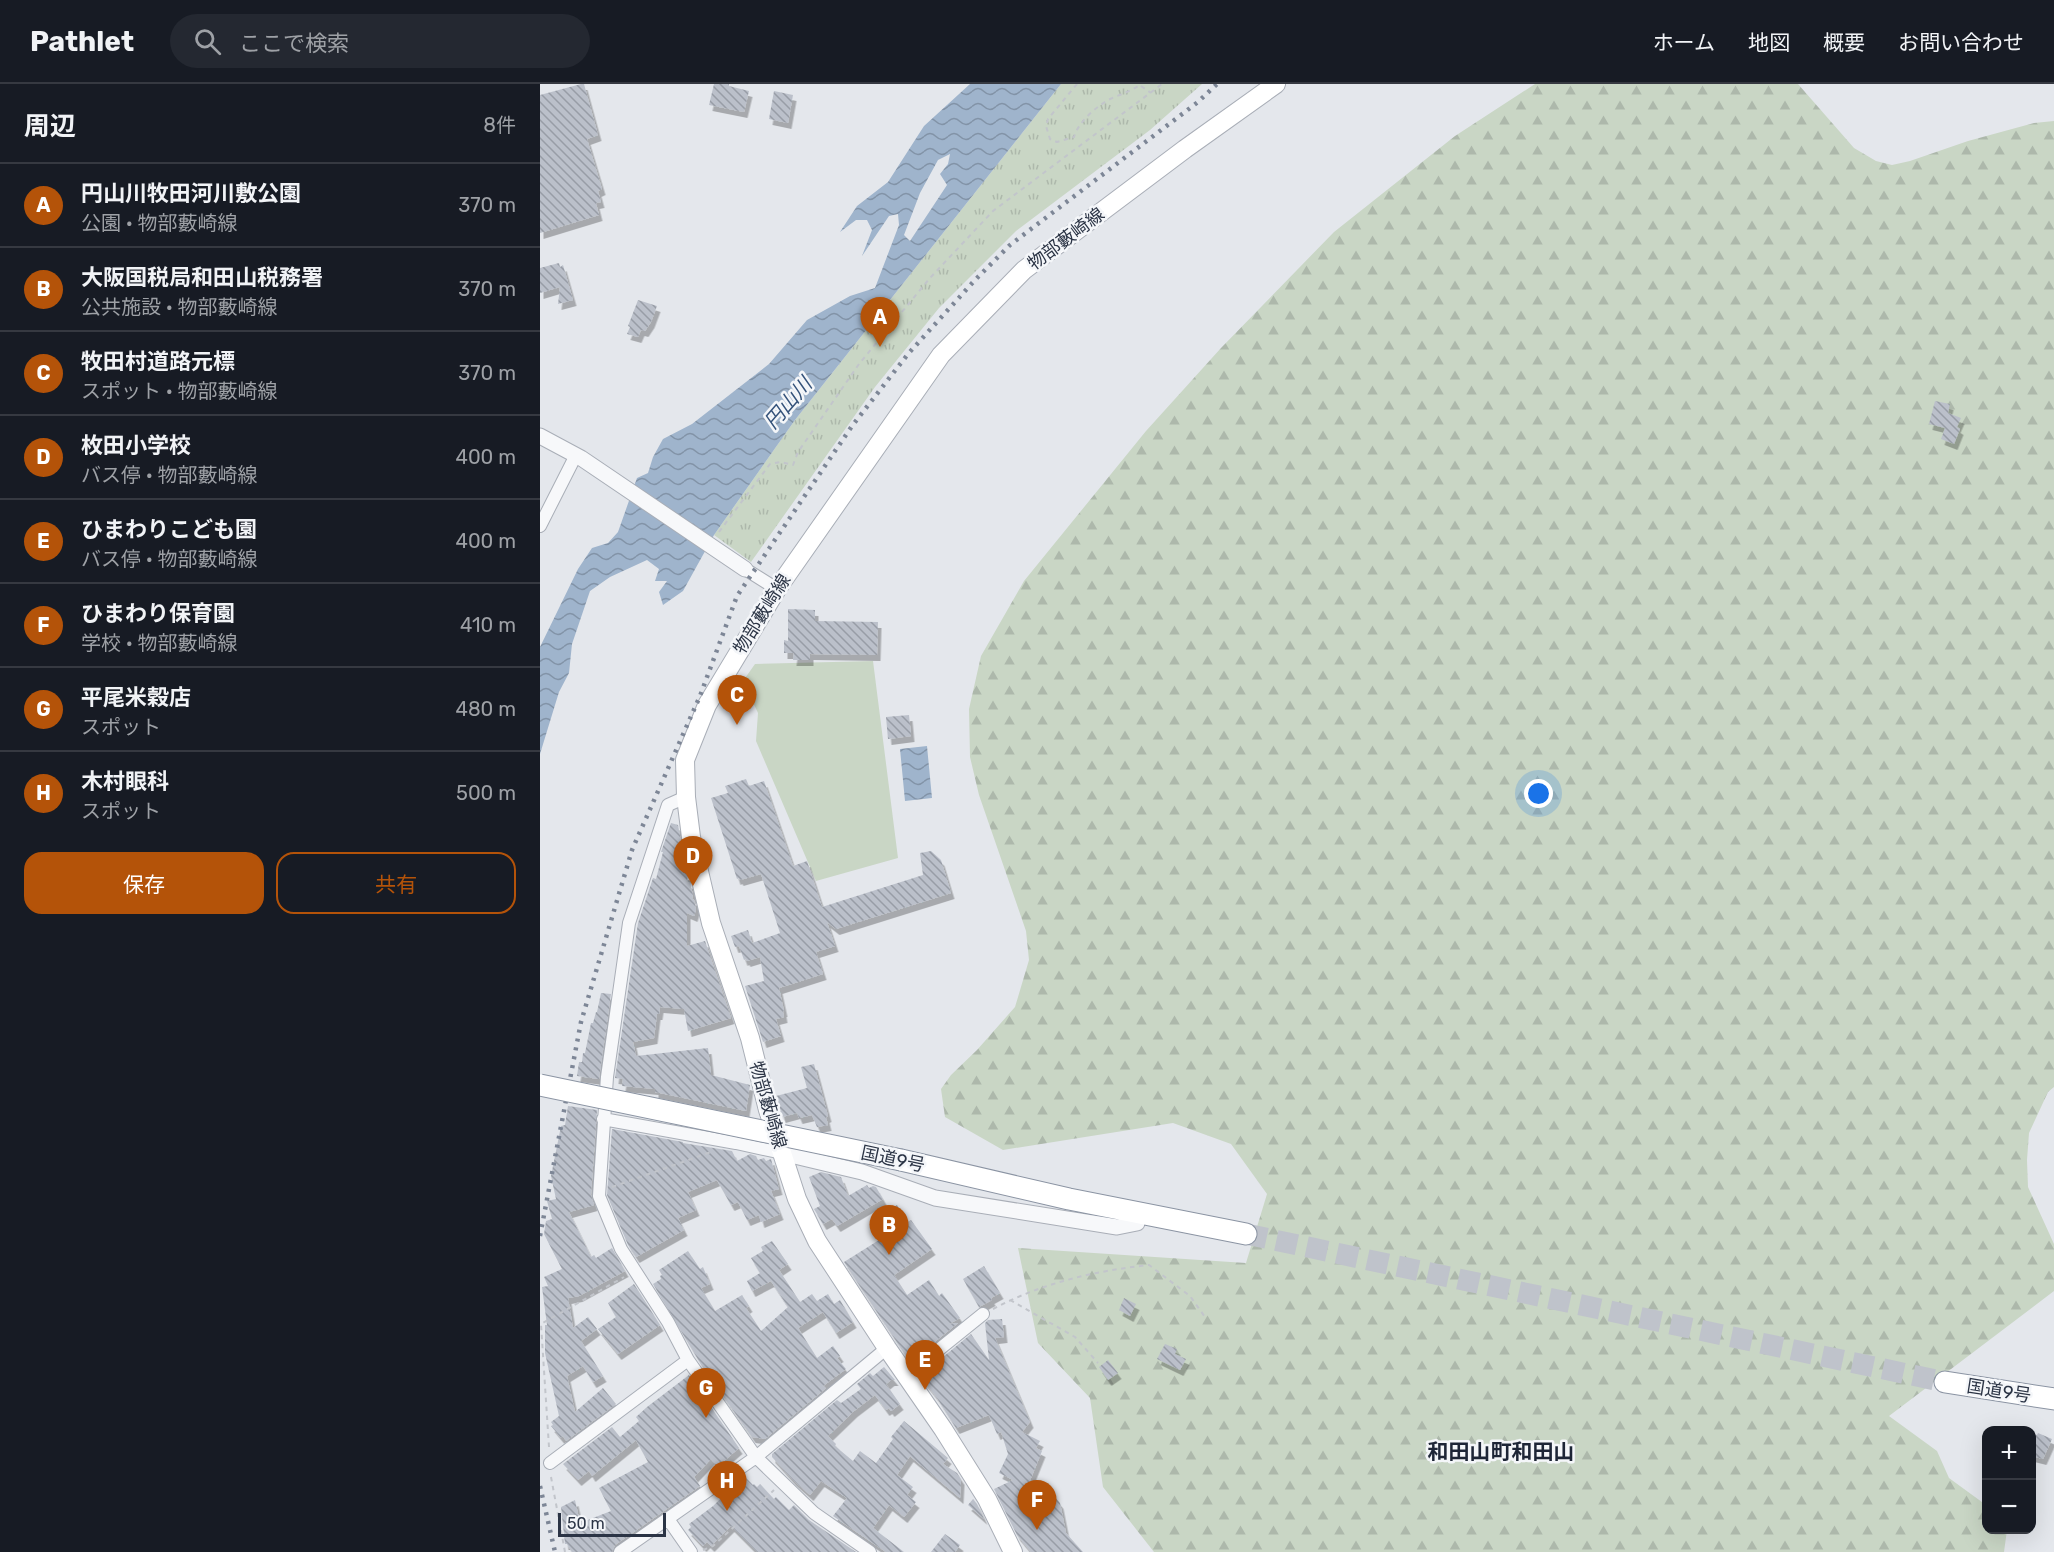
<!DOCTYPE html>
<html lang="ja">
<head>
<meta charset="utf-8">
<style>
  body { margin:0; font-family:Rubik,"Noto Sans JP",sans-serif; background:#242831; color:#f1f3f6 }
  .controls { position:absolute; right:18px; bottom:18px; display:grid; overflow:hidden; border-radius:12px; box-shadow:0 6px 24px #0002 }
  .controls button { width:54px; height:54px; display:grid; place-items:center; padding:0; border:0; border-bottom:2px solid #363941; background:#171b24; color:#f1f3f6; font:30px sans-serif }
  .scale { position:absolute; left:18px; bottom:15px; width:108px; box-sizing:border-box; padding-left:6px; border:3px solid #2b3445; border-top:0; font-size:16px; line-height:21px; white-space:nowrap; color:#2b3445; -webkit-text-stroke:4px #f4f6f9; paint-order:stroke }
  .you { position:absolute; left:999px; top:710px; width:21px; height:21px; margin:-15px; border:4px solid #fff; border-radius:50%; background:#1a73e8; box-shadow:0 0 0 9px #1a73e833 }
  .badge { display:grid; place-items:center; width:39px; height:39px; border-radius:50%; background:#b45309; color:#fff; font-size:20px; font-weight:700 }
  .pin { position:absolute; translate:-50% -50px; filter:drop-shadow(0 2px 3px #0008) }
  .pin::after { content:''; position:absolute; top:32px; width:21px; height:18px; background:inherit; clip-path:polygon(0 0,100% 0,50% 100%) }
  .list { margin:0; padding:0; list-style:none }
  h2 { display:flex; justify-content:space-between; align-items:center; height:78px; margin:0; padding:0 24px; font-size:26px }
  h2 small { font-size:20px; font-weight:400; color:#9ea1a6 }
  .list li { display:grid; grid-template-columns:39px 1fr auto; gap:18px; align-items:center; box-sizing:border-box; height:84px; padding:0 24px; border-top:2px solid #363941 }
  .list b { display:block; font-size:22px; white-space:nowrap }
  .list p { margin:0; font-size:20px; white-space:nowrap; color:#9ea1a6 }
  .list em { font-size:20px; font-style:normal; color:#9ea1a6 }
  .actions { display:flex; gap:12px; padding:18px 24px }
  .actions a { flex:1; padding:14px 0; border:2px solid #b45309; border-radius:18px; text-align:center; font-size:21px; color:#b45309 }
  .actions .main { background:#b45309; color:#fff }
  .icon { flex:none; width:33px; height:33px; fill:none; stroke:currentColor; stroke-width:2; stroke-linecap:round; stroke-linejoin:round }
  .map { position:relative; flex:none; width:1514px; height:1468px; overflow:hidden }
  header { display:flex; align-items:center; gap:36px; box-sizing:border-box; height:84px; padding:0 30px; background:#171b24; border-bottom:2px solid #363941 }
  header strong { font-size:28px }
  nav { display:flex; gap:33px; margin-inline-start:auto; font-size:21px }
  .search { width:420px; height:54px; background:#242831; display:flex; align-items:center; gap:15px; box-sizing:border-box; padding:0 21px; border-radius:33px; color:#9ea1a6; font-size:22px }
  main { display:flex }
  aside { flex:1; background:#171b24 }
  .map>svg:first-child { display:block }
  .grass { fill:url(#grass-tufts) }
  .forest { fill:url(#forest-firs) }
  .pitch { fill:#c9d6c5 }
  .water { fill:url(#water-waves); fill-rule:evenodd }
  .building { fill:url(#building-back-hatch); filter:url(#shadow) }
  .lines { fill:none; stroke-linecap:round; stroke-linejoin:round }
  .trunk-tunnel { stroke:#bfc3cb; stroke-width:21; stroke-dasharray:21 10; stroke-linecap:butt }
  .minor-casing { stroke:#a9aeb7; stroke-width:14 }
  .tertiary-casing { stroke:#a9aeb7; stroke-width:17 }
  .secondary-casing { stroke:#a9aeb7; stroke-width:20 }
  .trunk-casing { stroke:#8b94a3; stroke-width:23 }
  .path { stroke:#c2c5cb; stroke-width:2; stroke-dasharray:4.5 4.5; stroke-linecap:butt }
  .minor { stroke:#f7f8fa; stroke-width:12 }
  .tertiary { stroke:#f7f8fa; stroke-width:15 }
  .secondary { stroke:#fff; stroke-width:18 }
  .trunk { stroke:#fff; stroke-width:21 }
  .rail { stroke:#7d8696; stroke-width:4.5; stroke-dasharray:3 6; stroke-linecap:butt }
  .trunk-bridge-casing { stroke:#8b94a3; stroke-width:23; stroke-linecap:butt }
  .trunk-bridge { stroke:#fff; stroke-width:21 }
  .labels { text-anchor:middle; stroke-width:5; stroke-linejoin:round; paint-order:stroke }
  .street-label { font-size:18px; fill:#2b3445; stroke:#f4f6f9 }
  .water-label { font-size:20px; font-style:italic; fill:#34527a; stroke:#f4f6f9 }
  .quarter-label { font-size:21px; font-weight:bold; fill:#1d2536; stroke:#f4f6f9 }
</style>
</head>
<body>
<header>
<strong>Pathlet</strong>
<div class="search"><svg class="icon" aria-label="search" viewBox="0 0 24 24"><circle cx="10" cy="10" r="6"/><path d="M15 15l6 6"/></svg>ここで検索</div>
<nav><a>ホーム</a><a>地図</a><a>概要</a><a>お問い合わせ</a></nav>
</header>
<main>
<aside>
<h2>周辺<small>8件</small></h2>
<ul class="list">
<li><span class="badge">A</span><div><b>円山川牧田河川敷公園</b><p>公園 · 物部藪崎線</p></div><em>370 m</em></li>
<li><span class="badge">B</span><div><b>大阪国税局和田山税務署</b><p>公共施設 · 物部藪崎線</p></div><em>370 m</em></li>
<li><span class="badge">C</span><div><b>牧田村道路元標</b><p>スポット · 物部藪崎線</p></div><em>370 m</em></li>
<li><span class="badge">D</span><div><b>枚田小学校</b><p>バス停 · 物部藪崎線</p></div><em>400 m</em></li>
<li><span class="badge">E</span><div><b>ひまわりこども園</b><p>バス停 · 物部藪崎線</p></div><em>400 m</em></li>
<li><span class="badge">F</span><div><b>ひまわり保育園</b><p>学校 · 物部藪崎線</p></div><em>410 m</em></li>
<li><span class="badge">G</span><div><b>平尾米穀店</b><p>スポット</p></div><em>480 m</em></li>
<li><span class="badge">H</span><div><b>木村眼科</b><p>スポット</p></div><em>500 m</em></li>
</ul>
<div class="actions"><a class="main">保存</a><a>共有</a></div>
</aside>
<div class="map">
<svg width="1514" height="1468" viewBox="0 0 1514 1468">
  <defs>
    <pattern id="grass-tufts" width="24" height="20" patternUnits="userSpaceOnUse" patternTransform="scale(1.5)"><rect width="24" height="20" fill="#c9d6c5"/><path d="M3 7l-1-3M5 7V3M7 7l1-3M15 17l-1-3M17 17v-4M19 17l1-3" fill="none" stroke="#adb8ab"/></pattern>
    <pattern id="forest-firs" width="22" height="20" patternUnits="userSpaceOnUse" patternTransform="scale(1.5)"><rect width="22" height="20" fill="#c9d6c5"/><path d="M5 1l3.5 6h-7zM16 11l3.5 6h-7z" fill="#adb8ab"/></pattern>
    <pattern id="water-waves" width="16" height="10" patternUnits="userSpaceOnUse" patternTransform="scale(1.5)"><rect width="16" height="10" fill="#9fb4cc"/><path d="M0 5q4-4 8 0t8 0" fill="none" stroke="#8293a7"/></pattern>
    <pattern id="building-back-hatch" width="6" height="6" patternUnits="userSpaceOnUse" patternTransform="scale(1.5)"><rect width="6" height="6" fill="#bbc0ca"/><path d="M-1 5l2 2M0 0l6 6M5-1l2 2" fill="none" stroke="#989da6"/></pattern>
    <filter id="shadow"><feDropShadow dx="3.5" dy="6" stdDeviation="0" flood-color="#0004"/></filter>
  </defs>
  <rect width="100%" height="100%" fill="#e4e7ec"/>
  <path class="grass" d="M521,0h141l-52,46 -134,101 -77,77 -64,79 -124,175 -37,-27 81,-115z"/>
  <path class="forest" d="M995,0h263l56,64 22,13 16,4 18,-4 58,-20 66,-18 20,-2v966l-6,5 -19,41 -2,27 1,27 26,57v47l-165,125 48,35 12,27 37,27v25h21l-3,22h-850l-51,-65 -13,-89 -52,-55 -20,-95 228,15 21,-69 -36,-50 -58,-21 -170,27 -58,-33 -4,-28 10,-14 26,-25 38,-43 14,-47 -3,-29 -47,-136 -9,-38 -1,-48 12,-53 43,-75 122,-150 75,-83 113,-116 121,-96z"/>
  <path class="pitch" d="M333,577l25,197 -82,23 -60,-140 2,-28 -15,-32 12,-17z"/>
  <path class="water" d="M430,0h91l-266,336 -81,115 -31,56 -20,14 -4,-13 8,-11h-12l4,-12 -12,-9 -37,17 -20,14 -18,53 -3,29 -10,19 -19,62v-107l38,-78 14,-21 16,-5 10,-11 19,-54 11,-5 5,-16 10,-18 29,-15 77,-60 38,-44 43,-24 25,-8 24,-63 -1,-11 -9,2 -27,40 10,-26 -5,-10h-11l-16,12 17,-26 31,-24 36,-56zM410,70l-2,10 -8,10 7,11 -37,56 -6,-6 16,-42 18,-33z
    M387,662l5,52 -27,3 -5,-52z"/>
  <path class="building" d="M41,0h3l14,51 -11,4 15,50 -4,2 3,11 -5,1 3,12 -59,18v-138z
    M174,0h15v2l20,5 -5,21 -35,-7z
    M234,7l19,4 -5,28 -19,-4z
    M19,179l1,4 3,-2 10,35 -15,4 2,-17 -20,6v-25z
    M98,216l19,6 -6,16 -6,9 -4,-1 -3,7 -11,-3 3,-7 -2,-1z
    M1395,317l15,3 -2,9 13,5 -4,9 3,2 -6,15 -13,-5 4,-11 -16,-4z
    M248,525l27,1v11l63,1 -1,33 -67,-1v6h-17l1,-7h-10v-13l4,1z
    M369,631l2,21 -23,3 -2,-22z
    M206,695l3,7 15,-5 29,85 14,-5 15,46 101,-32 -3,-22 11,-2 10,9 10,33 -115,36 -9,-7 8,24 -19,6 7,22 -44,14 5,23h-1l1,6 -8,2 5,17 -18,6 -18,-56 19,-5 -4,-24 -13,4 -1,-2 -2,1 -5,-14 -4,1 -4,-11 17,-6 4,13 28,-10 -19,-59 -21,6 -1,-2 -2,1 -26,-81 17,-5 -3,-7z
    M131,739l7,2 7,38 -3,10 6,2 -1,7 3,1 3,12 -1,4 2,1 2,9 -2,7 -7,-3v33l18,-5 26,77 -43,13 -4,-22 -24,-2 -1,7h-2l-3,24 -21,4 3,14 72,-8 3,27 39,10 -4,26 -91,-19v-3l-33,-3 1,-7 -8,-1 23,-155 15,-45 3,1 7,-27h-2z
    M61,909l10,1 -12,85 -22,-3 2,-14h3l1,-9h2l6,-30h2l3,-11h1z
    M274,980l14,52 -2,1 2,8 -11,2 -5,-12 -13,3 -2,-5 -15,4 -6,-21 31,-8 -6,-21z
    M28,1022l29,4 -6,85 3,10 -25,7 22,45 3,-2 2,3 16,-10 13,23 -46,25 -11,2 5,30 15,-11 9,12 -16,12 22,35 -10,6 -10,-16 -16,10 8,36 28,-24 13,16 -50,37 -3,-5 -2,2 -10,-12 2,-1 -2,-3 8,-6 -14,-63v-28h2l-5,-38 6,-1 -4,-9 18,-8 -18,-35 2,-13 6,-2 -5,-18 9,-2 -5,-23 10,-50 4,-1z
    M72,1045l71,13v1l49,8 5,10 13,-7 6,2 2,4 6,-2 2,3 5,-2 8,30 -8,2 9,23 -19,8 -2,-7 -12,5 -9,-18 -7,3 -14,-25 -29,12 8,18 -18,8 6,12 -48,27 -8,-12 -21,-50z
    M281,1088l20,5 7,19 19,-11 2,3 4,-2 3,1 7,12 -46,27 -5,-7 -9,5 -9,-15 6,-3 -11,-29z
    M357,1121l9,18 5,-3 21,29 -38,26 13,20 22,-15 10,16 3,-3 18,25 -11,6 9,-1 -48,39 -66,-100 51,-32 -10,-18z
    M232,1157l16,23 -9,6 21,32 12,-8 5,7 11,-7 6,10 6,-4 13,22 -17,11 -13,-21 -25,16 19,30 16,-12 7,10 -3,2 9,11 -23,17 3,2 -61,51 -13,-2 -50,-71 -49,-82 8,-5 -1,-3 2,-1 -3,-5 29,-19 12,18 3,-2 7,17 -9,4 14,23 27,-16 7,11 -3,2 15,23 27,-24 -17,-26 -19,10 -5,-10 13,-8 -9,-15 12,-7 -2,-4z
    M444,1182l16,27 -9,5 1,2 -13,7 -16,-28z
    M94,1200l26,41 -42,29 -20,-25 18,-12 -8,-14z
    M584,1214l12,6 -6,12 -11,-6z
    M462,1235l2,18 -9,1 35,84 -8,10 18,9 -4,7 6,3 -15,37 13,20 15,-11 5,6 6,30 17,19h-52l-14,-17 -23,-46 19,-9 -14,-7 9,-19 -7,-22 -4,2 -8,-19 -33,13 -19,-30 -17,-22 51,-42 18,26 -4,-37 3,-3z
    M625,1260l12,5 -2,5 11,5 -6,11 -23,-11z
    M568,1276l10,13 -10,7 -9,-13z
    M344,1283l11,13h-4l-5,4 14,20 -9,7 -2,-3 -3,2 -11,-15 -21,16 -26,25 8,8 -1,2 18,15 7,-10 16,12 17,-24 -2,-2 13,-16 44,37 -5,6 14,9 4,6 -1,19 -50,-42 -13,19 16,12 -6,8 9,7 -12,15 -15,-12 -16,23 31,24h-18l-53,-36 14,-18 -26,-17 -11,14 -17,-15 -21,-23v-3l65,-54 4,3 20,-14 -4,-5 13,-11 3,3z
    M149,1291l50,73 -22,19 -6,-8 -17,18 6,9 -85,59 -3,7h-40l-5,-8h-2l-4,-37 14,-7 5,23 31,-12 -12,-23 49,-26 -12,-22 -44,36 -3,-5 -11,9 -15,-16 49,-37 8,10 19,-16 -3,-4 11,-10z
    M1491,1349l6,2 1,-2 14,6 -9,20 -12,-3z
    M204,1392l9,9 1,-1 3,3 3,-3 14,15 2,-2 13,13 5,-5 15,15 47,32h-99l-26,-26 -20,20 -4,-4 -4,4 -15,-16 3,-3 -2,-3 24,-18z
    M433,1415l4,5 7,15 -16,-14z
    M405,1450l15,11 -5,7h-24z"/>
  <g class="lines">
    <path class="trunk-tunnel" d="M706,1150l699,148"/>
    <g class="minor-casing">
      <path id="minor" d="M0,442l36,-71
        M205,485l32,20
        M146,713l-18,8 -39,118 -22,154 -8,119 22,53 47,73 20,38 68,97 58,56 56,39
        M63,1035l133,24 46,10
        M366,1292l77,-62
        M10,1379l138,-103
        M128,1435l23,33
        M80,1468l136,-95 131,-109"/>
    </g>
    <g class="tertiary-casing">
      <path id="tertiary" d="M0,352l41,22 164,111
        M242,1069l80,19 73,26 182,29 20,-4 2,-11"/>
    </g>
    <g class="secondary-casing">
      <path id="secondary" d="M473,1468l-26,-53 -44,-70 -56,-81 -70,-107 -20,-42 -29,-89 -18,-72 -39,-115 -20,-86 -5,-40 -1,-37 22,-55 70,-116 164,-234 83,-85 161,-121 91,-65"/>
    </g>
    <g class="trunk-casing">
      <path id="trunk" d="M361,1076l168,39 177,35
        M1405,1298l109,17"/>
    </g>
    <path class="path" d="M537,0l-29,35 -2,7 4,13 7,3 17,-5c4,-15 23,-31 36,-38 11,-5 22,-8 31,-15
      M601,2l10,7
      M179,448l51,-68 11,-2 12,3 5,-13 61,-88 71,-86 63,-67 169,-127
      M72,1103l99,-35
      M470,1216l65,37 23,26
      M453,1225c49,-26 101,-38 156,-44l41,31 15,21
      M9,1363l-8,-123 83,-47
      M11,1393l14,75
      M163,1466l10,-4 61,-56"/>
    <use href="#minor" class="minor"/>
    <use href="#tertiary" class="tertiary"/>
    <use href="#secondary" class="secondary"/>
    <use href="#trunk" class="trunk"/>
    <path class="rail" d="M0,1152l41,-214 51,-172 68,-154 37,-100 115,-170 56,-72 67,-74 35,-35 188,-143 19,-18
      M0,1402l15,66"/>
    <g class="trunk-bridge-casing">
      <path id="trunk-bridge" d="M0,1001l361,75"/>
    </g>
    <use href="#trunk-bridge" class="trunk-bridge"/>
  </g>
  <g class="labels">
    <g class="street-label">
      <text transform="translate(526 155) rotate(-37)" y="6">物部藪崎線</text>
      <text transform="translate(222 530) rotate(-58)" y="6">物部藪崎線</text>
      <text transform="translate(228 1021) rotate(74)" y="6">物部藪崎線</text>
      <text transform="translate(353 1075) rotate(12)" y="6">国道9号</text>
      <text transform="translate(1459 1307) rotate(9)" y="6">国道9号</text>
    </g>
    <g class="water-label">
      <text transform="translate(248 319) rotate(-49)" y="7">円山川</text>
    </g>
    <g class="quarter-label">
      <text x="961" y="1375">和田山町和田山</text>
    </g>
  </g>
</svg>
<div class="controls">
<button>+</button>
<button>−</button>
</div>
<div class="scale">50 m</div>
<div class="you"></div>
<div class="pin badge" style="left:340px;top:263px">A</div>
<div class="pin badge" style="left:349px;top:1171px">B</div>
<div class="pin badge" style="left:197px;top:641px">C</div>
<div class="pin badge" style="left:153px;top:802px">D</div>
<div class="pin badge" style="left:385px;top:1306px">E</div>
<div class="pin badge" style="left:497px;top:1446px">F</div>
<div class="pin badge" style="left:166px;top:1334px">G</div>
<div class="pin badge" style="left:187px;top:1427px">H</div>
</div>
</main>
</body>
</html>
